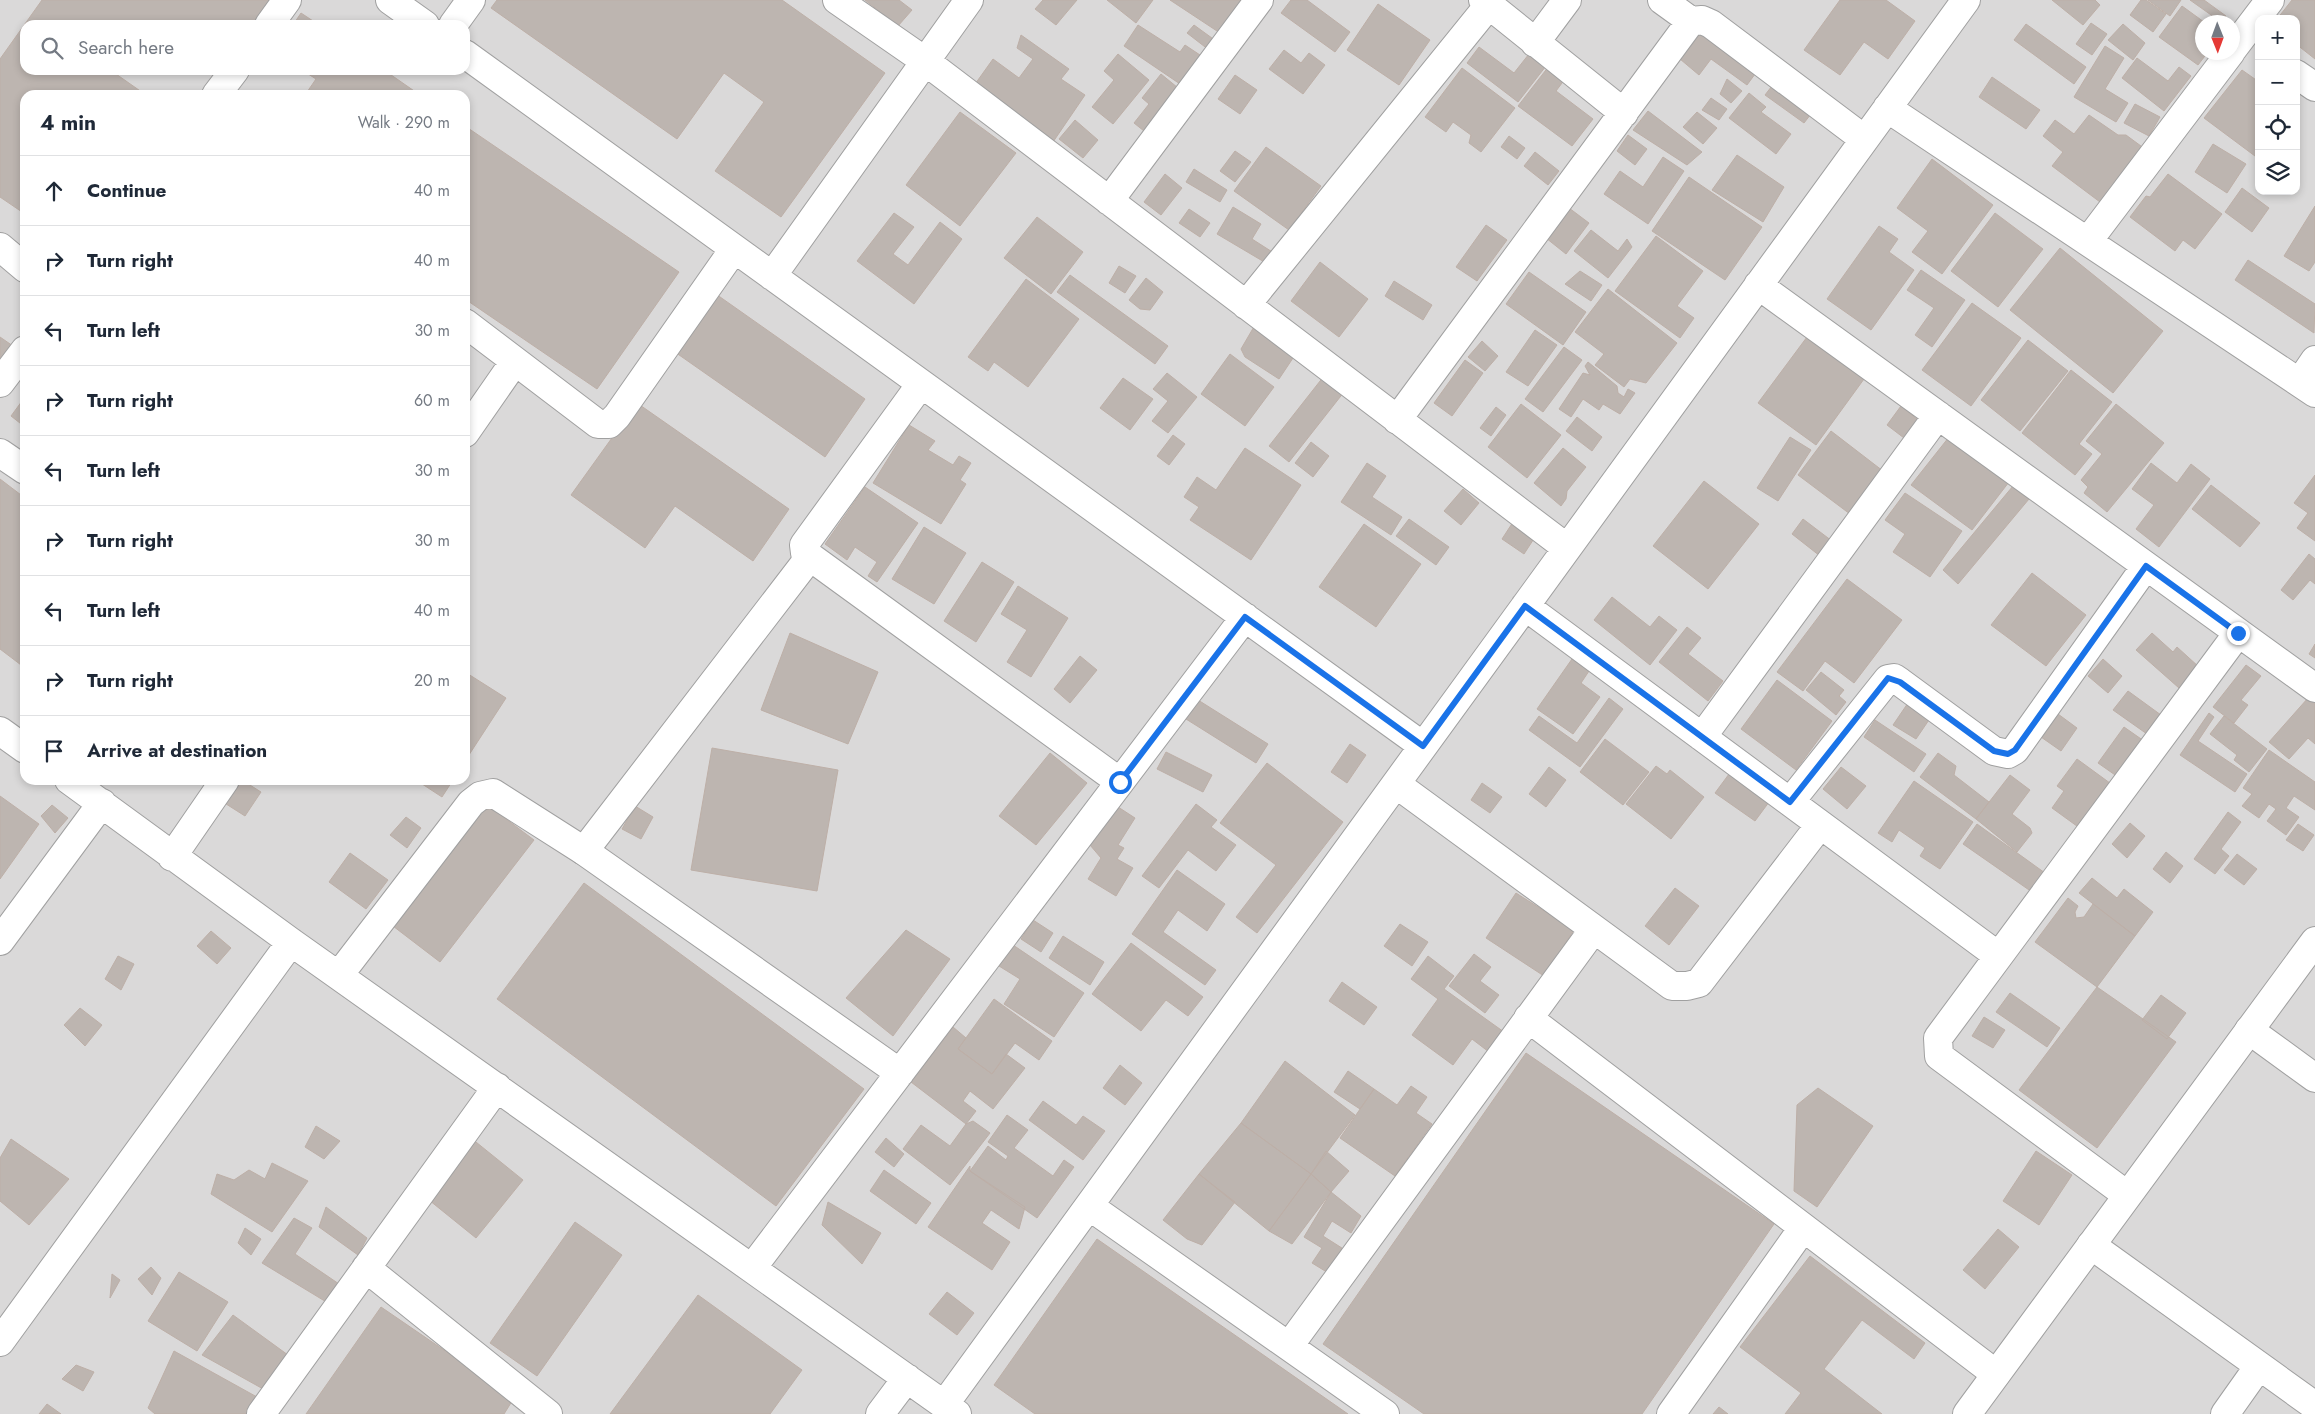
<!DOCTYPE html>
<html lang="en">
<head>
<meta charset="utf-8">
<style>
  body { margin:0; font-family:Jost,sans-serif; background:#f6f6f7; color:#1f2937 }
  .controls { position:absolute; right:15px; top:15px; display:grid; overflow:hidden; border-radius:10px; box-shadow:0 2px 8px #0003 }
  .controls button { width:45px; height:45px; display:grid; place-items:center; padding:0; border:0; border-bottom:1px solid #e0e1e3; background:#fff; color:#1f2937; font:25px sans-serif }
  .compass { position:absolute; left:2195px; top:15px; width:45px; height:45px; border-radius:50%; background:#fff; box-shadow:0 2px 8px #0003; rotate:179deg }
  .stop { position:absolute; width:15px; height:15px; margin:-11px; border:4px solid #1a73e8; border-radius:50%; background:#fff }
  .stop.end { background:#1a73e8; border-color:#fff; box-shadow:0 1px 5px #0008 }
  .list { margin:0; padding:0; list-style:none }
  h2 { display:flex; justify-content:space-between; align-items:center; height:65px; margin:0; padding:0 20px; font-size:21px }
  h2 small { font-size:16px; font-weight:400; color:#747a83 }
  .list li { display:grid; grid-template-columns:32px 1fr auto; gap:15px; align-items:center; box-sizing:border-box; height:70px; padding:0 20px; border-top:1px solid #e0e1e3 }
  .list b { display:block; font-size:19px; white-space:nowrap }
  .list em { font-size:16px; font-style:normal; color:#747a83 }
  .icon { flex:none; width:28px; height:28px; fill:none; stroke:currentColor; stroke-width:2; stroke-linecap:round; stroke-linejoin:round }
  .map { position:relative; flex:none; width:2315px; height:1414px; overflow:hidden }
  .search { position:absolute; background:#fff; box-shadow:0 2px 8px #0003; left:20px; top:20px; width:450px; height:55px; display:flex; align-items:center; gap:12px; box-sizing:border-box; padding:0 18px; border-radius:15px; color:#747a83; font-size:19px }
  .panel { position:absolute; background:#fff; box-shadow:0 2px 8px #0003; left:20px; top:90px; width:450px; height:695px; border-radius:15px }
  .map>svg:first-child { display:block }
  .residential { fill:#dad9d9; fill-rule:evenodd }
  .building { fill:#bdb5b0; stroke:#bdafa7 }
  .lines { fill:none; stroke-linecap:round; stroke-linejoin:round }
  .pedestrian-casing { stroke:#a0a0a0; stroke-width:30 }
  .minor-casing { stroke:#a0a0a0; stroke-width:30 }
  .tertiary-casing { stroke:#a0a0a0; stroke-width:30 }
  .pedestrian { stroke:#fff; stroke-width:28 }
  .minor { stroke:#fff; stroke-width:28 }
  .tertiary { stroke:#fff; stroke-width:28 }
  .route { stroke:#1a73e8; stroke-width:6 }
</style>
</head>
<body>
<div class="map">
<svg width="2315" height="1414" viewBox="0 0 2315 1414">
  <rect width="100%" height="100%" fill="#ede9e3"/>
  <path class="residential" d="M0,0h2315v1414h-2315zM2259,19h37v172h-37zM2202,22h30v30h-30zM25,25h440v45h-440zM25,95h440v685h-440z"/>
  <path class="building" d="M42,0h229l-18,25h-94l-6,-4 -3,4h-125v45h93l-2,4 30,21h-121v119l-25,-17v-138z
    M497,0h285l103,73 -104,144 -66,-46 49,-69 -40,-29 -47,66 -186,-131z
    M865,0h34l13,10 -14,16z
    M1043,0h34l-21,25 -21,-16z
    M1107,0h46l-17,23z
    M1170,0h72l-22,33z
    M1291,0h16l43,32 -15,20 -54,-39z
    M1840,0h46l29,21 -27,38 -24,-17 -24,33 -36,-25z
    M2052,0h43l5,5 -17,20z
    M2141,0h5l20,14 -13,18 -23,-17z
    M2148,0h33l-11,16z
    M2190,0h14l22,16 -5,6z
    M2292,0h23v59l-19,-15v-25h-19z
    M1378,4l52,36 -31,45 -52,-35z
    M2182,6l22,16h-2v30h6l-10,13 -39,-28z
    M301,13l18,12h-26z
    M2091,23l16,11 -15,21 -16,-11z
    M2026,24l60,43 -12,17 -60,-44z
    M2123,24l22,19 -12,17 -25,-20z
    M1138,25l42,27 5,-7 18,12 -20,29 -59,-40z
    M1194,25l22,16 -7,9 -22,-17z
    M1704,28l54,42 -11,15 -36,-26 -12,16 -19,-16z
    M1021,35l48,34 -8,10 24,16 -32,47 -80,-55 20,-28 26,19 14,-19 -16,-11z
    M2105,46l19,12 -19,31 23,14 -12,19 -42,-25z
    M1479,47l35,26 15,-19 17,12 -28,36 -51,-39z
    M1284,50l17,13 8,-10 16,12 -22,29 -34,-25z
    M1118,54l31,26 -36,44 -21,-17 22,-27 -10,-9z
    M2137,58l31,23 11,-14 12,9 -27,35 -42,-33z
    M1549,66l16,13 -9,12 37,28 -21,27 -54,-40z
    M1462,68l53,40 -34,44 -12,-9 2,-8 -18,-13 -7,10 -21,-15z
    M302,70h82l36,25h-115l11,-16z
    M2242,70l17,12v77l-55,-41z
    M1161,74l22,18 -34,43 -15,-12 15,-19 -7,-6z
    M1235,75l22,15 -17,24 -22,-15z
    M1992,77l48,33 -14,19 -47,-32z
    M1727,79l15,12 -11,12 -11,-9z
    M1775,82l39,28 -10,13 -39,-28z
    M1749,93l17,14 -5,5 30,22 -15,20 -47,-36z
    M1711,98l16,11 -8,11 -17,-10z
    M2135,104l25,13 -11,19 -25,-13z
    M1648,111l54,41 -15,13 -54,-35z
    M960,112l56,41 -56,73 -54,-41z
    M1697,112l20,16 -14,16 -20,-17z
    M2089,115l29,20h8l19,14 -41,56 -52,-39 11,-14 -20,-16 12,-16 19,14z
    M1075,120l23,20 -15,18 -24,-19z
    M465,126l214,146 -82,117 -132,-90z
    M1628,135l19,14 -12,16 -18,-14z
    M1509,136l16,12 -8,11 -16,-12z
    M2213,144l33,20 -19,29 -32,-21z
    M1266,147l55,39 -32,44 -55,-39z
    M1235,151l16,11 -16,20 -15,-11z
    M1535,152l24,19 -11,14 -24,-19z
    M1737,155l47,32 -21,35 -51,-32z
    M1663,157l21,14 -36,53 -44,-30 16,-23 23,16z
    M1932,159l61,46 -51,69 -30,-22 16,-21 -31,-23z
    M1194,169l33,21 -7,12 -34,-20z
    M1165,174l17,14 -21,27 -17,-13z
    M2168,174l54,40 -27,35 -12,-9 -8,11 -45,-34 16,-21 4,1z
    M1689,177l73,50 -37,53 -73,-49z
    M2242,188l27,20 -17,24 -27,-20z
    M2315,206v56l-6,9 -25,-15z
    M1233,207l28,17 -9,15 25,16 -11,8 -49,-29z
    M1569,208l20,15 -23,31 -20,-16z
    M1189,209l21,14 -10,14 -21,-14z
    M894,213l20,14 -21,27 15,11 32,-43 22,17 -48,65 -57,-43z
    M1995,213l48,36 -45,58 -47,-36z
    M1037,217l46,35 -32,42 -47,-36z
    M1486,225l21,15 -30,41 -21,-14z
    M1879,226l19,13 -9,13 25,18 -43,60 -44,-31z
    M1591,230l27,21 9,-12 5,8 -24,31 -34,-27z
    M1656,236l47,35 -26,35 17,12 -14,20 -65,-47z
    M2060,248l103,83 -50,62 -103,-83z
    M2248,260l67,44 -1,29 -79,-53z
    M1320,262l48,37 -29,38 -48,-36z
    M1119,266l17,10 -11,17 -16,-10z
    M1921,270l44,30 -33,47 -17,-12 19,-27 -27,-18z
    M1580,271l22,14 -11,16 -26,-17z
    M1529,272l57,40 -23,33 -57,-41z
    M1070,275l98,71 -13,18 -98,-72z
    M1146,278l17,14 -13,18 -10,-1 -11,-9z
    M1026,279l53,40 -51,68 -34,-25 -6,9 -20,-14z
    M1394,281l38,24 -9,15 -38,-24z
    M1608,289l69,54 -31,40 -16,-4 -6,8 -29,-22 9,-11 -29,-22z
    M713,292l152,107 -40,58 -153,-107z
    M1972,303l49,35 -50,68 -49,-36z
    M1255,325l42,27 -18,27 -34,-22 -4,-8z
    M1535,330l22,15 -29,41 -22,-14z
    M0,337l13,9 -13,18z
    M1807,337l57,42 -48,66 -58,-42z
    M2028,340l40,31 -48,60 -39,-31z
    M1482,341l16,15 -13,15 -17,-14z
    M1564,347l18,13 -39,52 -18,-13z
    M1230,354l44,33 -29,39 -44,-32z
    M1465,360l18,13 -31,43 -18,-13z
    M1588,362l29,24 1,7 6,4 4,-8 7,4 -15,21 -17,-10 -4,6 -16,-11 -12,18 -12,-8 24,-36 7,2 -5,-9z
    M2071,370l41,32 -33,42 13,10 -17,21 -53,-42z
    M1167,373l30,24 -29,36 -16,-12 16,-20 -15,-12z
    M1324,376l20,16 -55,70 -20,-16z
    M1123,378l30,21 -23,31 -30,-22z
    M25,397v30l-14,-11z
    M637,403l152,106 -36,52 -78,-55 -30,42 -74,-53z
    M1521,404l40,31 -34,43 -39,-31z
    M2116,404l48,39 -57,69 -23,-19 4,-6 -7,-7 21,-26 -16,-13z
    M1901,406l17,14 -14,18 -17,-13z
    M1496,407l10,8 -15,21 -11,-8z
    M1577,417l25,20 -10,14 -26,-20z
    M909,425l26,16 -7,9 25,15 6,-9 12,7 -11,17 6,4 -25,40 -68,-41z
    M1831,431l52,40 -33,43 -52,-39z
    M1173,435l12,9 -16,21 -12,-9z
    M1790,437l21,13 -33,51 -21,-13z
    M1949,437l60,45 -37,48 -61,-45z
    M1311,442l18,14 -16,21 -18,-14z
    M1245,448l56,37 -50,75 -61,-40 9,-13 -15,-10 13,-20 19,13z
    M1563,448l23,19 -19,24 -1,8 -5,7 -27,-23z
    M1367,463l19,13 -14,21 30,20 -11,18 -50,-33z
    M2151,463l26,20 14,-19 19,15 -51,68 -23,-18 18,-24 -22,-16z
    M2315,475v66l-18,-13 11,-15 -14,-10z
    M0,479l25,19v170l-25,-19z
    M1704,481l55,43 -51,65 -55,-43z
    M2211,485l49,38 -20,24 -48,-38z
    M2013,486l16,13 -71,85 -15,-14z
    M865,487l53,36 -41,59 -9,-6 9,-14 -22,-15 -8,13 -22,-16z
    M1463,489l16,14 -18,22 -17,-14z
    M1905,493l57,38 -32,46 -37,-25 12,-18 -20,-14z
    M1409,519l40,28 -13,18 -40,-29z
    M1515,519l22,15 -13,20 -22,-15z
    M1803,519l29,22 -12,15 -28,-22z
    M1364,524l57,40 -45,63 -57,-40z
    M924,527l42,26 -32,51 -42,-25z
    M2309,554l6,5v25l-5,-4 -17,20 -12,-10z
    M982,562l32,20 -38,60 -32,-21z
    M2032,573l54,42 -40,51 -55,-41z
    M1847,579l55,41 -48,63 -29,-22 -22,30 -26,-19z
    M1018,586l50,32 -37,59 -24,-15 20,-32 -26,-16z
    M1612,597l38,30 9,-11 18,14 -27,35 -56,-45z
    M1687,627l14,11 -13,16 35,27 -15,20 -49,-39z
    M790,633l88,39 -30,72 -87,-34z
    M2152,633l21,19 4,-5 22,20 -20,21 -43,-38z
    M2315,644v14l-6,-4z
    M1080,656l17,14 -27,33 -16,-14z
    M1572,659l17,12 -8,12 19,14 -27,37 -36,-25z
    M2103,659l19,17 -14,17 -20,-17z
    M2246,665l15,11 -20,24 7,5 -14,18 -21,-16z
    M465,672l41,26 -41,63z
    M1821,672l23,18 -5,6 7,6 -10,13 -30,-25z
    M1777,680l55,41 -36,49 -55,-41z
    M2128,691l33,24 -14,19 -34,-24z
    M1609,698l14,11 -43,58 -51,-37 10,-14 38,27z
    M2308,698l7,6v40l-7,-6 -19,21 -20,-17z
    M1198,700l70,44 -12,19 -70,-44z
    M1910,700l23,14 -17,25 -23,-14z
    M2209,713l5,4 -16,24 49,33 -12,18 -55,-37z
    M2058,714l19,14 -16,23 -20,-14z
    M2224,716l43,33 -18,23 -15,-12 3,-5 -27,-21z
    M1875,720l51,34 -12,18 -50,-35z
    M2124,727l20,14 -26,36 -20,-14z
    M1605,739l44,33 -26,33 -43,-33z
    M1350,744l16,11 -19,28 -16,-11z
    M712,748l126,22 -21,121 -126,-21z
    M2269,750l46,32v28l-21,-14 -8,12 13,9 -13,18 -19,-14 9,-12 -7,-5 -10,14 -17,-12 10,-12 -9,-6z
    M1166,752l46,23 -9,17 -46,-23z
    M1050,753l37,30 -51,62 -37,-29z
    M1938,753l18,13 -2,9 35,27 -13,17 -56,-42z
    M2077,759l37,27 -33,43 -29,-21 12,-17 -7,-5z
    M1267,763l76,59 -86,111 -21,-16 40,-52 -56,-42z
    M1656,766l11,8 3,-4 34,27 -33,42 -45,-35z
    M1549,767l17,13 -20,27 -17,-13z
    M1841,767l25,19 -19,23 -24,-20z
    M1732,770l40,28 -17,23 -40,-28z
    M2010,775l20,15 -18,24 18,14 2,5 -15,19 -41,-33z
    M238,780h4l19,12 -16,24 -22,-14z
    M416,780h37l-11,17z
    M1914,781l59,41 -33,47 -20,-13 5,-8 -26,-18 -7,12 -14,-9z
    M1482,783l20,14 -12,16 -19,-13z
    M0,796l39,28 -39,55z
    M482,801l52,39 -94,122 -51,-39z
    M1196,804l21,16 -6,7 25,18 -20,26 -28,-21 -29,38 -17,-12z
    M52,805l16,13 -13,15 -14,-17z
    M1115,805l20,13 -17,27 6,3 -7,11 16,9 -17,28 -28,-17 13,-21 -11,-13z
    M635,806l18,11 -12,22 -19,-10z
    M2228,812l13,10 -20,27 8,7 -14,18 -21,-15z
    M406,817l15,11 -14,20 -17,-13z
    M2130,823l15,13 -18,22 -15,-14z
    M1977,824l68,49 -13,19 -69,-48z
    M2298,824l16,11 -11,16 -17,-11z
    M2166,852l17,14 -13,17 -17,-14z
    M350,853l38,27 -22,29 -37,-27z
    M2237,854l20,15 -13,16 -20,-15z
    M1177,870l48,34 -18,27 -29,-21 -15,22 53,38 -11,15 -73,-51z
    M2092,878l25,20 7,-9 29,23 -18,24 -56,-43z
    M584,883l280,206 -88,117 -279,-207z
    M1675,888l24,18 -30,39 -24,-19z
    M1516,893l58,37 -30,46 -58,-38z
    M2068,898l10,8 -3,6 1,6 8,-1 9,-13 42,32 -38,51 -62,-45z
    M1033,920l20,13 -12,19 -20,-13z
    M1400,924l28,18 -16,24 -28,-20z
    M906,930l44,29 -57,77 -47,-38z
    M211,931l20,17 -14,16 -20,-18z
    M1063,936l41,26 -14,23 -41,-27z
    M1131,943l72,54 -15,19 -22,-16 -25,31 -49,-37z
    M1013,945l71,48 -30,44 -50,-33 16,-25 -21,-13z
    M1474,954l17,13 -11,14 19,14 -14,18 -36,-27z
    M118,956l16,8 -13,26 -16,-11z
    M1428,956l26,20 -10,13 60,43 -15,20 -17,-13 -19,26 -41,-30 26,-36 -27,-20z
    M1342,982l35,25 -13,18 -35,-24z
    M2097,987l79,55 -79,106 -78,-58z
    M2010,993l50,35 -13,19 -51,-35z
    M2161,995l25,18 -19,26 -25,-19z
    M994,999l58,42 -13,19 -24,-17 -23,31 -34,-25z
    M80,1008l22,17 -17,21 -21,-21z
    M1984,1017l21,13 -12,18 -21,-12z
    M953,1027l13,11 -8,11 34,25 14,-20 19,14 -32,41 -23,-18 -7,10 13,10 -10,13 -55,-42z
    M1526,1053l248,171 -132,190h-218l-101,-70z
    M1285,1061l70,54 -44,59 -70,-51z
    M1120,1065l22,18 -17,22 -22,-17z
    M1348,1071l26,18 -14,20 -26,-17z
    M1411,1086l16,11 -11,16 16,11 -37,52 -55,-38 34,-49 23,16z
    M1818,1088l55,38 -56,81 -23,-16 3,-86z
    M1043,1101l33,24 7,-9 22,15 -22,29 -54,-40z
    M1007,1115l21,15 -14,18 39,28 11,-16 10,7 -37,51 -67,-47 18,-25 18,14 2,-4 -20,-14z
    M973,1121l17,12 -40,52 -47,-36 18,-24 29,21 16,-22z
    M1241,1123l70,51 -42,57 -70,-57z
    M316,1126l24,15 -16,18 -19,-12z
    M471,1138l52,42 -47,58 -52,-42z
    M886,1138l18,16 -10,13 -19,-15z
    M11,1139l58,40 -40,46 -29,-24v-43z
    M1326,1151l23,20 -18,21 -20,-18z
    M2036,1151l36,24 -33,50 -36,-24z
    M272,1163l36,18 -36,51 -61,-38 6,-20 17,6 15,-10 16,9z
    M970,1166v5l55,36 -6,22 -28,-19 -9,13 28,19 -18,28 -64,-43z
    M884,1170l47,33 -15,21 -46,-33z
    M1199,1174l36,28 -33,43 -15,-6 -24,-19z
    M1311,1174l20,18 -39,52 -23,-13z
    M1331,1192l30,24 -10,17 -19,-12 -9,15 22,14 -15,24 -18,-11 10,-15 -18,-11z
    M828,1202l53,31 -19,31 -40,-39z
    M326,1207l41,31 -9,17 -39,-28z
    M294,1218l18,10 -17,26 47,32 -14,17 -66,-40z
    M575,1222l47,33 -85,121 -47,-33z
    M245,1228l16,11 -10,16 -13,-12z
    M1998,1229l21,18 -34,42 -22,-19z
    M1097,1239l251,175h-313l-41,-29z
    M1810,1256l115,87 -11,16 -52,-39 -38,49 58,45h-97l16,-21 -61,-46z
    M151,1267l10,11 -9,17 -14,-16z
    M179,1272l49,30 -31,49 -49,-30z
    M112,1274l8,6 -10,18z
    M947,1292l27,21 -17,22 -28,-21z
    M698,1295l104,75 -32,44h-160z
    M381,1307l133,91 -10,16h-198z
    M233,1315l55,40 -23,35 -63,-35z
    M174,1351l83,46 -11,17h-91l-7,-6z
    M76,1365l18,7 -11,19 -21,-12z
    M47,1404l14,10h-22z
    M1719,1407l9,7h-15z"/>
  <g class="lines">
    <g class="pedestrian-casing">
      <path id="pedestrian" d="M584,851l225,-293"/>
    </g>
    <g class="minor-casing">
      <path id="minor" d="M390,0l35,25
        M837,0l88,61 642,487
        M1483,0l141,113
        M1662,0l29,21
        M269,25l18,-25
        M453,25l18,-25
        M1535,43l32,-43
        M2232,50l38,-50
        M465,54l958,692
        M2296,74l19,13
        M216,95l19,-25
        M1887,108l428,285
        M1109,201l150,-201
        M2088,241l143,-189
        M0,247l25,21
        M772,276l197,-276
        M1758,285l557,403
        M1246,305l243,-300
        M465,323l133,101h11l8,-8 117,-167
        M2300,382l15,-22
        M0,383l25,-33
        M921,384l-117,161 1,8 315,229
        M1397,420l294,-399 11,-1 9,4 153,115
        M465,433l50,-72
        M0,453l25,17
        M1525,606l472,349
        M0,731l25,18
        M1702,737l236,-322
        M69,780l222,162 666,472
        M1396,784l276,202h15l12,-3 121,-158
        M1790,802l98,-123 6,-1 6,4 94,69 14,3 7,-4 131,-184
        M172,857l53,-77
        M0,941l102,-138
        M339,975l132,-172 9,-7 13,-3 91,58 316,222
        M1528,1018l468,356
        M2249,1030l66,48
        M2127,1195l-188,-139 -1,-18 300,-405
        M1089,1206l296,208
        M2091,1245l224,161
        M366,1268l182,146
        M752,1268l493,-651
        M0,1342l291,-400
        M1289,1346l305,-417
        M944,1405l1022,-1405
        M261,1414l236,-327
        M880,1414l27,-36
        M1671,1414l132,-186
        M2225,1414l34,-48"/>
    </g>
    <g class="tertiary-casing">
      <path id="tertiary" d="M1967,1414l348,-473"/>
    </g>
    <use href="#pedestrian" class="pedestrian"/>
    <use href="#minor" class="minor"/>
    <use href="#tertiary" class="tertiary"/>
  </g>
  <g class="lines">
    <path class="route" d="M1120,782l125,-165 178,129 102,-140 265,196 98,-124 12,4 94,69 14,3 7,-4 131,-184 92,67"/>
  </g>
</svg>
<div class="controls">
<button>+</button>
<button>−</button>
<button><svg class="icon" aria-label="locate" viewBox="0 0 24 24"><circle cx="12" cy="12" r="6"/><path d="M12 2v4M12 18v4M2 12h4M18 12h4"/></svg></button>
<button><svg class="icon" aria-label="layers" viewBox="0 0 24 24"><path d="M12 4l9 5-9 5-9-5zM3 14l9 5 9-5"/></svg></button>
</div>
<svg class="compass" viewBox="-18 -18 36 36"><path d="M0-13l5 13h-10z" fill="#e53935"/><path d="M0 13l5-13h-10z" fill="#747a83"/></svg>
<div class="stop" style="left:1120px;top:782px"></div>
<div class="stop end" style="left:2238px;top:633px"></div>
<div class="search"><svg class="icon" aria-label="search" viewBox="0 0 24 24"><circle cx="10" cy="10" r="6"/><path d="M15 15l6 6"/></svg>Search here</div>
<section class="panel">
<h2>4 min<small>Walk · 290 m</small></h2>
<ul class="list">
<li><svg class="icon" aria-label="ahead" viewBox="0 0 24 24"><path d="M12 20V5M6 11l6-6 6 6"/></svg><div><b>Continue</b></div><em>40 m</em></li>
<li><svg class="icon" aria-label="right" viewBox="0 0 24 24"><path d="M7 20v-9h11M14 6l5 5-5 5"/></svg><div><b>Turn right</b></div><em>40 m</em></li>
<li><svg class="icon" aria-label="left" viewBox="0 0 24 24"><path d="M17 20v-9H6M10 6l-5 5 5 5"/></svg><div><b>Turn left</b></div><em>30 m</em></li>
<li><svg class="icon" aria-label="right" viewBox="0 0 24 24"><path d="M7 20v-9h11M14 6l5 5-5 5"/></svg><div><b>Turn right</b></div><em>60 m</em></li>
<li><svg class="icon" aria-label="left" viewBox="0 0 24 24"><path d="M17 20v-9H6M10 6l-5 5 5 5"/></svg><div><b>Turn left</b></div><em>30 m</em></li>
<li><svg class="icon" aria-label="right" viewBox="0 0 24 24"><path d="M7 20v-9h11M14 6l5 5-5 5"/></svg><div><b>Turn right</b></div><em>30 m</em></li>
<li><svg class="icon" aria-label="left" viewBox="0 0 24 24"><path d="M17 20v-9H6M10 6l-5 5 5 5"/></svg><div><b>Turn left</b></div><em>40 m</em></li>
<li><svg class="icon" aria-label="right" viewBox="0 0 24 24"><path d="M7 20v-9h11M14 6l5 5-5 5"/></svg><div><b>Turn right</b></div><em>20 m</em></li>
<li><svg class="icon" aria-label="arrive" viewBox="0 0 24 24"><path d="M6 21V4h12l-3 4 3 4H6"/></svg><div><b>Arrive at destination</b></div></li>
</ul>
</section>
</div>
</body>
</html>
